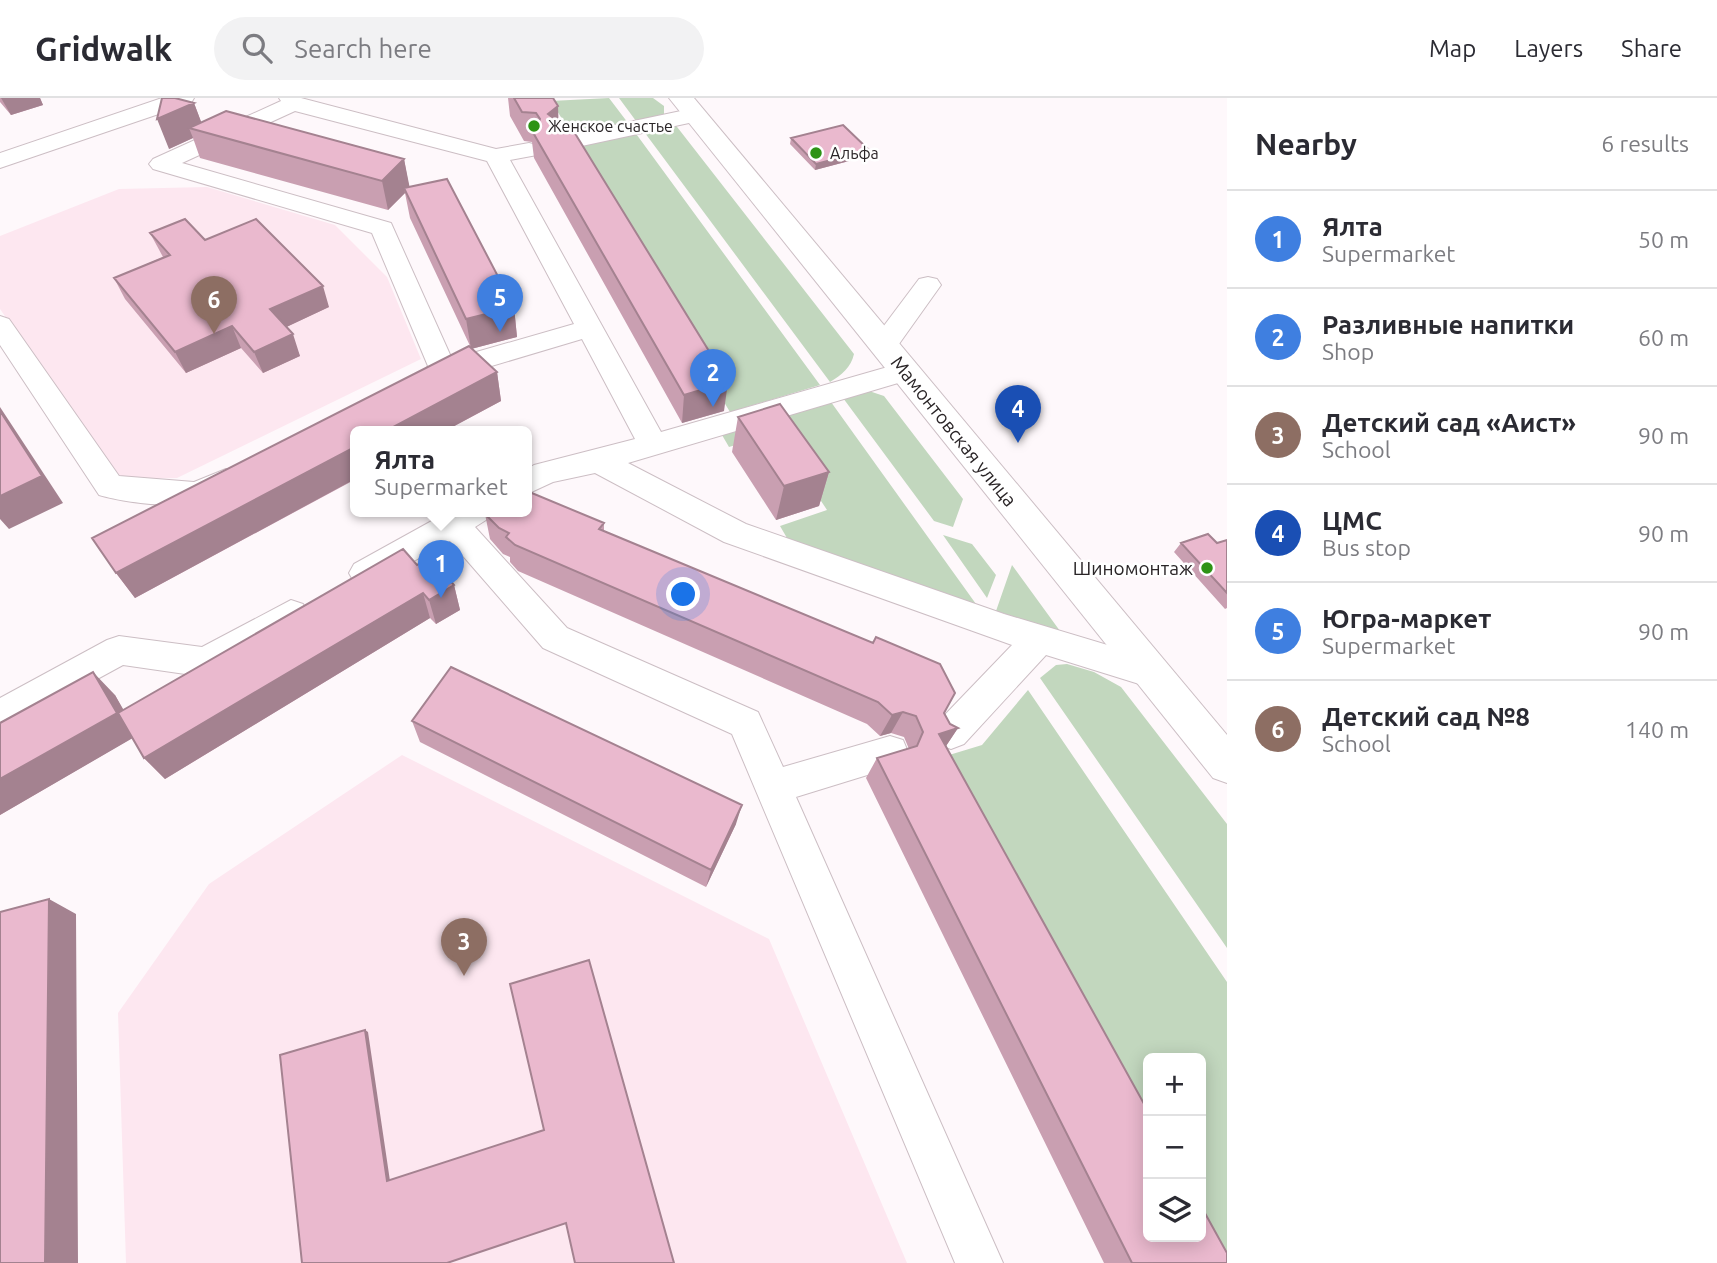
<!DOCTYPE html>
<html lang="en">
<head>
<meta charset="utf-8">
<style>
  body { margin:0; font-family:Ubuntu,sans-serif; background:#f2f2f3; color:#2b2b33 }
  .controls { position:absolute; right:21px; bottom:21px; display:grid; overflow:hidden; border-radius:10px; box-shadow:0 4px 18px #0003 }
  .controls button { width:63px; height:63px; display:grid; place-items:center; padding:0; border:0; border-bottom:2px solid #e1e1e2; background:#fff; color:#2b2b33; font:35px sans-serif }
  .you { position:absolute; left:684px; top:497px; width:24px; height:24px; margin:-18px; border:5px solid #fff; border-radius:50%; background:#1a73e8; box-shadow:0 0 0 10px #1a73e833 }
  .badge { display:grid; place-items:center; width:46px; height:46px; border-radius:50%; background:#2e9315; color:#fff; font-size:23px; font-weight:700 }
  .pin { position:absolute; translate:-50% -58px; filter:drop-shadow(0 2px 4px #0008) }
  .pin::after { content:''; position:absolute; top:37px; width:24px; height:21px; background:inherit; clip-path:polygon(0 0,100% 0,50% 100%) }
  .popup { position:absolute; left:350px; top:328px; width:182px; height:91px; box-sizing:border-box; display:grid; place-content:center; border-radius:10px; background:#fff; filter:drop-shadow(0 2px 5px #0005); font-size:23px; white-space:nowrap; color:#7c7c81 }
  .popup b { font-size:26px; color:#2b2b33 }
  .popup::after { content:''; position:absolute; left:50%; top:100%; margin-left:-14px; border:14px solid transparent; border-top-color:#fff }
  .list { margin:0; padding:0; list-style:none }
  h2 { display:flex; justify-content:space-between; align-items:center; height:91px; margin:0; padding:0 28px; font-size:30px }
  h2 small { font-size:23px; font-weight:400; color:#7c7c81 }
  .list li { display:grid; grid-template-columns:46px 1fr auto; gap:21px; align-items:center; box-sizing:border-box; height:98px; padding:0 28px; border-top:2px solid #e1e1e2 }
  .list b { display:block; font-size:26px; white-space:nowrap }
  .list p { margin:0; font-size:23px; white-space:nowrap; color:#7c7c81 }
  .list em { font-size:23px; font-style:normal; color:#7c7c81 }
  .icon { flex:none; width:38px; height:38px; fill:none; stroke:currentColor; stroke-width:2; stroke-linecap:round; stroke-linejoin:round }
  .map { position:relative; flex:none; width:1227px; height:1165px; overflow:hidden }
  header { display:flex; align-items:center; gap:42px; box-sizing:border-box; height:98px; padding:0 35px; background:#fff; border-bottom:2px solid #e1e1e2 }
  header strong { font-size:33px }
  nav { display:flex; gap:38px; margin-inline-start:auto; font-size:24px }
  .search { width:490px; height:63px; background:#f2f2f3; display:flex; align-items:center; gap:18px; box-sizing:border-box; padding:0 24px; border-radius:38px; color:#7c7c81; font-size:26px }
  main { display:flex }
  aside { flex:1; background:#fff }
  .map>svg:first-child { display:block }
  .built { fill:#fde7f0 }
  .green { fill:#c2d7be }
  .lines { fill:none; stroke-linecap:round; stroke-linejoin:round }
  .minor-casing { stroke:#ccbec4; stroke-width:2 }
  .major-casing { stroke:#ccbec4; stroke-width:2 }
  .minor { fill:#fff; fill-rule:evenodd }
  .major { fill:#fff; fill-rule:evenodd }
  .wall { fill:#c99fb1 }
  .shaded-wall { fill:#a48290 }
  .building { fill:#eab9ce; stroke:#a48290; stroke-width:2 }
  .poi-dot { fill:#2e9315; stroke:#fff; stroke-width:2.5 }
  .labels { text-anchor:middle; stroke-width:5; stroke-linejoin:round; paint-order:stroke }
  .far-poi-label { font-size:16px; fill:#2a2527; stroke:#fff; text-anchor:start }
  .street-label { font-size:19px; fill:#2a2527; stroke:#fff }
  .poi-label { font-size:19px; fill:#2a2527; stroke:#fff; text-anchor:end }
</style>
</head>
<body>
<header>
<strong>Gridwalk</strong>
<div class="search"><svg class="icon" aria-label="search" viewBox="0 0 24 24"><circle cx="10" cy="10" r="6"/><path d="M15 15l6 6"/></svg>Search here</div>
<nav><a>Map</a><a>Layers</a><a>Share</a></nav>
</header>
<main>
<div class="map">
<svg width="1227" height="1165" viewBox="0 0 1227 1165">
  <rect width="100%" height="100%" fill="#fef8fb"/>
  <path class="built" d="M207,89l128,38 52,52 34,82 -244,119 -59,1 -118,-170v-73l119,-47z
    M402,657l367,184 138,324h-781l-8,-250 91,-129z"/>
  <path class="green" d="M609,0l19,25 -56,12 -21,-34z
    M619,0h34l11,8v8l-28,7z
    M674,25l180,231c-3,13 -12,21 -24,28l-188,-253z
    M634,33l186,254 -90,27 -161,-267z
    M869,293l15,5 79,103 -10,28 -19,-6 -91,-123z
    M831,304l145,202 -189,-66 -7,-12 47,-16 -51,-77 -47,14 -7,-12z
    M943,437l29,9 24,31 -9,23z
    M1012,467l48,66 -64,-20z
    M1067,566l27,8 27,15 106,137v124l-187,-270 16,-13z
    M1028,592l199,292v281l-26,-26v-179h-53v90l-212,-389 46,-14z"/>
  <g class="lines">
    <g class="minor-casing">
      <path id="minor" d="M162,0h32l-3,5 -191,65v-15z
        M279,0h22l195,51 33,-6 8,2 3,5 -3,5 -27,5 151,272 244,-70 10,2 4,7 -4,7 -287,85 118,61 258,90 160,48 5,11 -5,11 -12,4 -106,-33 -82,89 -13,5 -13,-5 -5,-11 5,-11 74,-77 -288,-103 -129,-69 -42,9 -26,12v-25l7,-4 101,-26 -53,-100 -144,43 -10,-3 -4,-7 4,-6 -56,-133 -219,-64 -4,-5 4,-5 128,-58zM295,13l192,50 87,163 -122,35 -61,-136 -209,-60z
        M695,10l11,7 -3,5 -140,30 -11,-7 11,-7z
        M928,179l9,2 4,6 -47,66 -10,3 -10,-3 -4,-6 4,-6 45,-60z
        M0,218l9,3 110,157 75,6 32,-13 11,3 4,8c-20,36 -108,25 -142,15l-99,-150z
        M448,414h42l-4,8 -11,7 92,101 191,84 25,55 107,-31 13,4 5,12 -5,12 -107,33 207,466h-48l-223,-529 -189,-86 -93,-107 -74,41 -11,4 -11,-4 -5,-9 5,-9z
        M291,502l12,4 5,10 -5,10 -85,48 -12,5 -83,-12 -123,67v-34l107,-58 12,-4 83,11z"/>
    </g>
    <g class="major-casing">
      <path id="major" d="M669,0h25l533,637v48l-14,-5z"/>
    </g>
    <use href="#minor" class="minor"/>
    <use href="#major" class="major"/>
  </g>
  <path class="wall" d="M0,0h40l3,7 -32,10 -11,-13z
    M508,0h45l5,23 166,290 -42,12 -148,-265 -2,-16 -8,-1 -14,-25z
    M194,5l7,19 203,37 5,28 105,120 3,30 -46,12 26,23 4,29 -366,197 -19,-25 355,-225 -61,-130 -5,-25 -17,17 -188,-52 -7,-20 -24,11z
    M791,40l77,18 -53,14 -25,-26z
    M150,135l55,7 124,67 -43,20 14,29 -37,17 -22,-25 -55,25 -61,-74 -11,-21 49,-21z
    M738,319l91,55 -10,34 -43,14 -44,-68z
    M485,416l119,9v8l340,182 6,11 8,4 -12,18 281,517h-123l-238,-485 11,-20 32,-9 -5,-12 -13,-4 -11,3 -13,-12 -349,-153 -8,-9v-5l-7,-3 -13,-15z
    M1227,442v68l-2,1 -51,-57 7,-9h36z
    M417,467l37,20 6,25 -24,14 -6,-6 -265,161 -21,-21 -12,-20 -132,77v-92l115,-28 8,15z
    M412,623l324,103 -30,63 -286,-145z"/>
  <path class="shaded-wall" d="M1,0h39l3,7 -32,10z
    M194,5l11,29 -16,-4 4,10 -24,11 -12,-30z
    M558,8l1,29 -11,-21z
    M869,52l-1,6 -53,14 1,-6z
    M404,61l6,30 -6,-1 1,5 -17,17 -6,-29z
    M323,188l6,21 -51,24 -8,-22z
    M514,209l3,30 -46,12 -5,-30z
    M232,228l9,22 -55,25 -11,-21z
    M293,236l7,22 -37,17 -9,-21z
    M497,274l4,29 -58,31h-59z
    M728,284l-4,29 -42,12 2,-28z
    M0,309l63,96 -54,26 -9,-10z
    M355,349v32l-220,119 -19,-25z
    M829,374l-10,34 -43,14 8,-34z
    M454,487l6,25 -24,14 -7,-24z
    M423,495l7,25 -265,161 -21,-21z
    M93,574l22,23 23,40 -138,80v-36z
    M903,614l-12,21 -11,3 12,-21z
    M958,630l-14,21 -5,-15z
    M742,707l-6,19 -30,63 5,-17z
    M49,801l27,15 2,349h-33z
    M365,932l3,2 22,149h-3z"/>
  <path class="building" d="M162,0h13l19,5 -37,16z
    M514,0h39l5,8 -10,8 12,9 8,-1 160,260 -44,13 -153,-266 6,-2 3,-8 -4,-6 -14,-1z
    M226,13l178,48 -22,22 -193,-53z
    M843,27l26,25 -53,14 -25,-26z
    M447,81l67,128 -48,12 -62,-131z
    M185,121l20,21 51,-21 67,67 -53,23 23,25 -39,18 -22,-26 -57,26 -61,-74 56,-23 -20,-22z
    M469,248l28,26 -113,60h-29v15l-239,126 -24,-35z
    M780,306l49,68 -45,14 -46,-69z
    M0,313l42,65 -42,20z
    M527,393l77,32 -5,6 274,114 3,-6 64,27 15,29 -11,20 6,11 8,4 -19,6 209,377v126h53v-31l26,47v10h-95l-255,-505 40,-12 6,-14 -7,-16 -13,-4 -11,3 -14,-13 -363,-157 -9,-8 3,-4 -10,-5 -14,-14 1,-2h41z
    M1208,436l9,9 10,-3v53l-46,-50z
    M403,451l14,16 13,-8 24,28 -25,15 -6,-7 -279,165 -26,-45z
    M451,569l291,138 -31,65 -299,-149z
    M93,574l24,41 -117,66v-56z
    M49,801l-4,364h-45v-351z
    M589,862l85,303h-99l-9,-40 -119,40h-145l-22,-208 85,-25 22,151 157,-51 -34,-146z"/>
  <g class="poi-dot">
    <circle cx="534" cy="28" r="7"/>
    <circle cx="816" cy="55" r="7"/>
    <circle cx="1207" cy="470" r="7"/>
  </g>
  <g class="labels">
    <g class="far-poi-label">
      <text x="548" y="34">Женское счастье</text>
      <text x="830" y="61">Альфа</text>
    </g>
    <g class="street-label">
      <text transform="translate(954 333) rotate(51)" y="7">Мамонтовская улица</text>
    </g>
    <g class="poi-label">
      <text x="1193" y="477">Шиномонтаж</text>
    </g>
  </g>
</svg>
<div class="controls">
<button>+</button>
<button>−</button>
<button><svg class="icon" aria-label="layers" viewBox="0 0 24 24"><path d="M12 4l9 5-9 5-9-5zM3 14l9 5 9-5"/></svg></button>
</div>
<div class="you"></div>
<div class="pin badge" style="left:441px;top:500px;background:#3f7fe0">1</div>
<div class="popup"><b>Ялта</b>Supermarket</div>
<div class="pin badge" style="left:713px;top:309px;background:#3f7fe0">2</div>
<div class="pin badge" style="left:464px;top:878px;background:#8d6e63">3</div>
<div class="pin badge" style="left:1018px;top:345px;background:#1a4fb4">4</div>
<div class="pin badge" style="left:500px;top:234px;background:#3f7fe0">5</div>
<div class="pin badge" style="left:214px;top:236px;background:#8d6e63">6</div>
</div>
<aside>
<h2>Nearby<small>6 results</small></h2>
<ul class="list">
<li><span class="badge" style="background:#3f7fe0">1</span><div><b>Ялта</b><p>Supermarket</p></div><em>50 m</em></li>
<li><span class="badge" style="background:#3f7fe0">2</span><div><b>Разливные напитки</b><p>Shop</p></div><em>60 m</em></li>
<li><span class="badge" style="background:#8d6e63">3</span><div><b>Детский сад «Аист»</b><p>School</p></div><em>90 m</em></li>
<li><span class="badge" style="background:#1a4fb4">4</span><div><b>ЦМС</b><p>Bus stop</p></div><em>90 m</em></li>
<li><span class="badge" style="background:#3f7fe0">5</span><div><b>Югра-маркет</b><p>Supermarket</p></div><em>90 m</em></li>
<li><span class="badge" style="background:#8d6e63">6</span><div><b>Детский сад №8</b><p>School</p></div><em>140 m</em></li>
</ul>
</aside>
</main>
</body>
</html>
